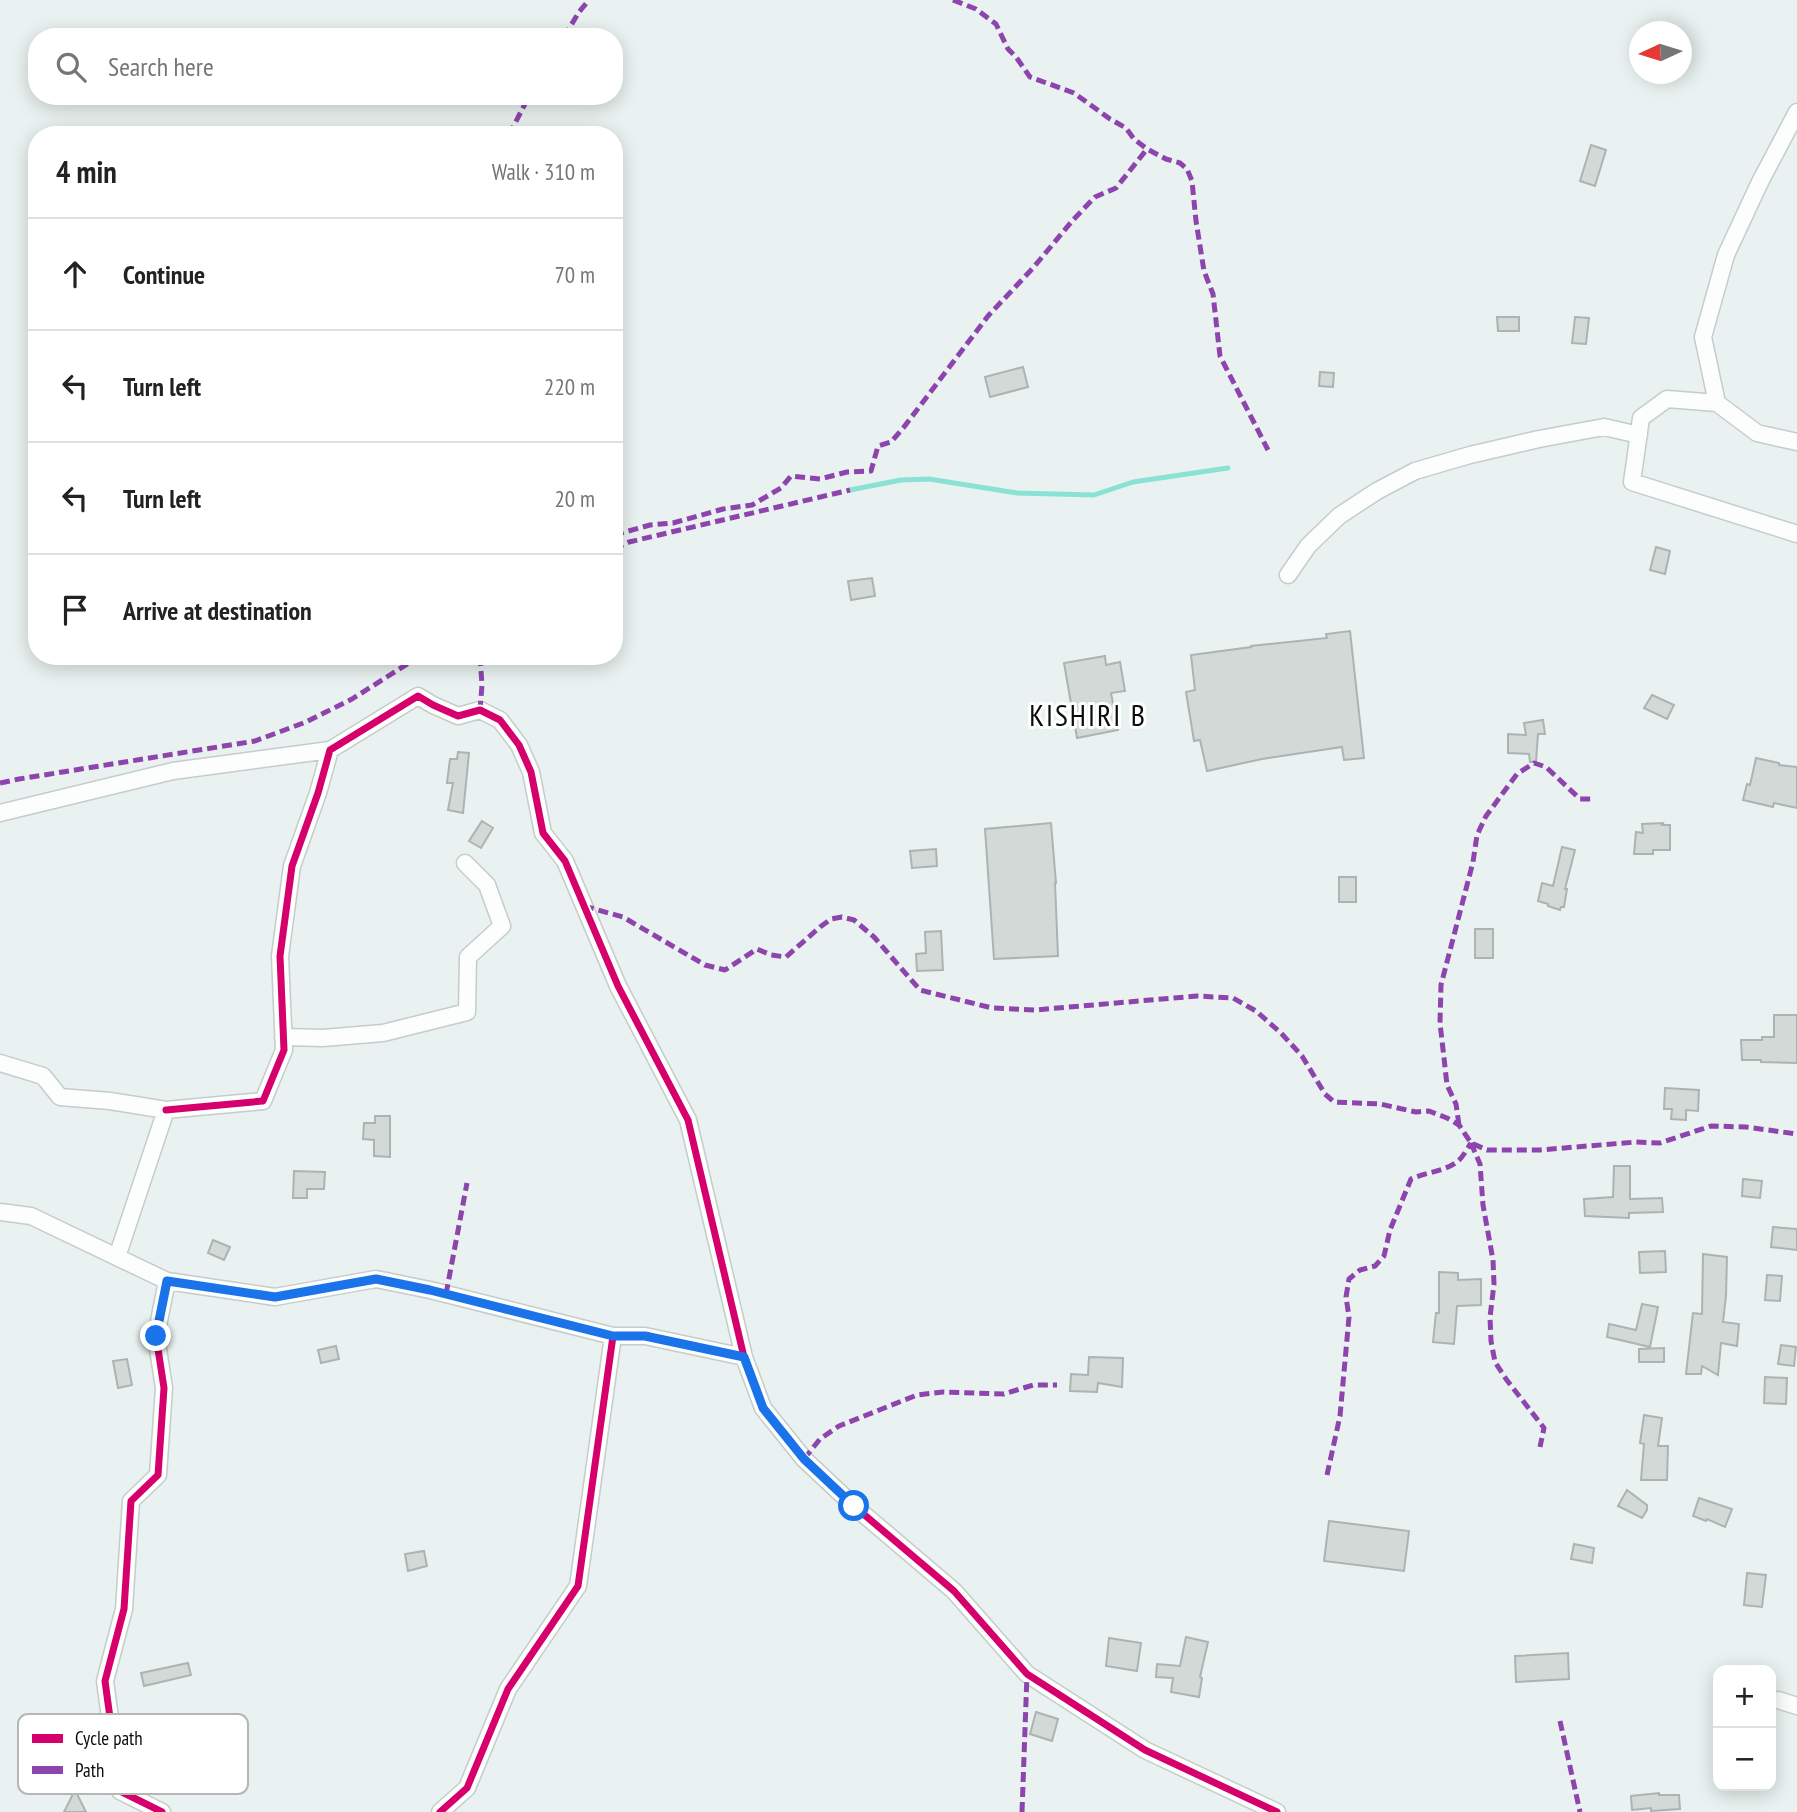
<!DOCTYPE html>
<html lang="en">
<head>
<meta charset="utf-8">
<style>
  body { margin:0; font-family:"PT Sans Narrow",sans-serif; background:#f6f6f6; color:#222 }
  .controls { position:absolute; right:21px; bottom:21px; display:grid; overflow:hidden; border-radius:14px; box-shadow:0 4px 18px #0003 }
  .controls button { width:63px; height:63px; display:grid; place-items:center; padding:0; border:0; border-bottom:2px solid #e0e0e0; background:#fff; color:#222; font:35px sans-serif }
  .compass { position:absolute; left:1629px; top:21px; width:63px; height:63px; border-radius:50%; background:#fff; box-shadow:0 4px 18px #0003; rotate:266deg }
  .stop { position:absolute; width:21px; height:21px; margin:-16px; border:5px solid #1a73e8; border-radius:50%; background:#fff }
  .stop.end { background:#1a73e8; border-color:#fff; box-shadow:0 2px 7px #0008 }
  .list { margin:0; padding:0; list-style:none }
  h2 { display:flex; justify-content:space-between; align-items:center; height:91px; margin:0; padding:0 28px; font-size:30px }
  h2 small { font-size:23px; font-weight:400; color:#767676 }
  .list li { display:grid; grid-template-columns:46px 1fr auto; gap:21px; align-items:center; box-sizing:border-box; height:112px; padding:0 28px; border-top:2px solid #e0e0e0 }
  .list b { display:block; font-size:26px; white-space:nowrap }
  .list em { font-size:23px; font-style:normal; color:#767676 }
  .icon { flex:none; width:38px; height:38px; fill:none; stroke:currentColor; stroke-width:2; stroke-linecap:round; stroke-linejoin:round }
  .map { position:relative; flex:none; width:1797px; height:1812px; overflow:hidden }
  .search { position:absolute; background:#fff; box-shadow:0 4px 18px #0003; left:28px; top:28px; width:595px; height:77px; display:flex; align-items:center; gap:18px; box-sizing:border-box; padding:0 24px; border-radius:28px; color:#767676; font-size:26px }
  .panel { position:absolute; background:#fff; box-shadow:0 4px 18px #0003; left:28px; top:126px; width:595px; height:539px; border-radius:28px }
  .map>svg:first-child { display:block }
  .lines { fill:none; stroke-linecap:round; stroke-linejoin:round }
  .stream { stroke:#89e2d4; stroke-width:5 }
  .building { fill:#d2d9d7; stroke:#acb4b2; stroke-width:2 }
  .minor-casing { stroke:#c5ccca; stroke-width:19 }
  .minor { stroke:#fcfdfd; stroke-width:16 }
  .quiet { stroke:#8e44ad; stroke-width:5; stroke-dasharray:10 5; stroke-linecap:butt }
  .cycleway-casing { stroke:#fff; stroke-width:11 }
  .cycleway { stroke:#d6006c; stroke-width:7 }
  .route { stroke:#1a73e8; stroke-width:9 }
  .labels { text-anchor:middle; stroke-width:6; stroke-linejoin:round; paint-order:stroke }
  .quarter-label { font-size:30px; letter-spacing:2px; fill:#070d0c; stroke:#fff }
  .key { fill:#fff; stroke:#b5b6b6; stroke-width:2 }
  .key-label { font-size:19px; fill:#070d0c }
</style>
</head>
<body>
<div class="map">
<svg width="1797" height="1812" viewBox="0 0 1797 1812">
  <rect width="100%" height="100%" fill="#e9f2f0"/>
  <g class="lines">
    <path class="stream" d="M850,490l51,-10 28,-1 88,14 77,2 39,-13 95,-14"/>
  </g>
  <path class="building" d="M1591,145l15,5 -11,36 -15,-5z
    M1497,317h22v14h-21z
    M1575,317l14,1 -3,26 -14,-1z
    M1023,367l5,20 -38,10 -5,-20z
    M1320,372l14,1 -1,14 -14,-1z
    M1656,547l14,4 -5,23 -15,-4z
    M872,578l3,18 -24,4 -3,-19z
    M1350,631l14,127 -20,2 -2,-13 -80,12 -55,12 -7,-31 -6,1 -8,-49 9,-2 -4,-35 60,-8v-1l76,-8 -1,-4z
    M1105,656l1,9 14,-3 5,29 -14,2 7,37 -41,8 -13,-75z
    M1652,695l22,10 -7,14 -23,-11z
    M1543,720l2,14h-7l-2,28h-6l-1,-8 -21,-1v-19l18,1 -2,-12z
    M458,752l11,1 -6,60 -15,-3 5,-27h-6l3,-24h7z
    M1756,758l23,5v2l18,2v41l-23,-5 -1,4 -30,-7 4,-16 3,1z
    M482,821l11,7 -12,20 -12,-7z
    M1051,823l5,60h-1l3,73 -64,3 -9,-130z
    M1663,823l-1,2h8v25h-17v4h-19l2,-22 7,1 -1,-9z
    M1562,847l13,3 -10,39h2l-3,18h-3l-1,3 -12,-4v-2l-10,-3 4,-18 11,3z
    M936,849l1,17 -25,2 -2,-17z
    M1339,877h17v25h-17z
    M1475,929h18v29h-18z
    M941,931l2,39 -26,1 -1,-17 10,-1 -1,-21z
    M1774,1015h23v48l-36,-1v-2h-19l-1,-20h21v-3h12z
    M1665,1088l34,2 -1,21 -12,-1v10l-15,-1 1,-10h-8z
    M375,1116h15v41l-16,-1v-16l-11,-1 1,-16h11z
    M1614,1166h16v33l32,-1 1,14 -34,1v5l-44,-2 -1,-17 29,-2z
    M294,1171l31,1 -1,17h-17v9h-14z
    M1743,1179l19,2 -2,17 -18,-2z
    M1773,1227l24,2v21l-26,-3z
    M213,1240l17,7 -6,13 -16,-7z
    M1665,1251l1,21 -26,1 -1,-21z
    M1703,1254l24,3 -1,39 -3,26 16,2 -2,22 -16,-3 -3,32 -16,-9 -1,8h-15l7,-61 9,1z
    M1439,1272l19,1v7l23,-1v26l-24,1 -3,38 -21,-2 3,-29h3z
    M1767,1275l15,1 -2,25 -15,-1z
    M1642,1304l16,3 -8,40 -43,-10 2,-13 27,6z
    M1781,1345l15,2 -2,19 -16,-2z
    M336,1346l3,13 -18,4 -3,-13z
    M1664,1348v14h-25v-13z
    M1089,1357l34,1 -1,29 -24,-4 -1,9 -27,-1 1,-17 17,1z
    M127,1359l5,26 -14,3 -5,-27z
    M1765,1377l22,1 -1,26 -22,-1z
    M1644,1415l18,3 -4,28h10l-1,34h-26l3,-36 -4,-1z
    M1627,1490l20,15v5l-5,8 -24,-12z
    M1699,1498l33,11 -7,18 -18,-8 -1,2 -13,-5z
    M1329,1521l80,10 -5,40 -80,-10z
    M1574,1544l20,4 -2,15 -21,-4z
    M424,1551l3,15 -19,5 -3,-17z
    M1747,1573l19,2 -4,32 -18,-2z
    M1186,1637l22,5 -8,35 2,1 -3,19 -28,-5 2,-14 -17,-1 1,-13 23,2z
    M1109,1638l32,5 -4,28 -31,-5z
    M1568,1653l1,26 -53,3 -1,-26z
    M188,1663l3,12 -47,11 -3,-13z
    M1036,1712l22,7 -6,22 -22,-7z
    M75,1790l11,22h-22z
    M1659,1793v2h20l1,14 -29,2v-3l-19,2 -1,-14z"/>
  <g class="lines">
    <g class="minor-casing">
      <path id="minor" d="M1797,112l-37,70 -34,73 -23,82 14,66 40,30 40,9
        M1717,403l-50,-4 -26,19 -9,64 165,52
        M1288,575l20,-29 31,-30 38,-25 38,-20 55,-16 69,-16 65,-12 35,8
        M0,813l173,-42 157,-21
        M283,1037l40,1 60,-5 84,-21 1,-55 34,-31 -15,-41 -22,-22
        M0,1063l43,13 17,21 50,4 56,9 -49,147
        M166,1110l97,-9 21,-51 -4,-94 12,-90 26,-73 12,-43 88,-54 15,9 25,11 22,-6 20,10 19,25 12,27 12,61 22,28 53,125 70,134 56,237 -99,-21h-32l-35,250 -70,103 -41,99 -27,24
        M0,1212l31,4 136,65 108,16 101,-18 54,11 183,46
        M744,1357l19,51 41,51 50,47 100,85 73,83 118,76 132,62
        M1778,1700l19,6
        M162,1812l-42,-21 -15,-110 19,-72 7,-108 27,-26 6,-87 -8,-52 11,-55"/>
    </g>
    <use href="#minor" class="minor"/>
    <path class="quiet" d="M953,0l23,9 20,15 12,25 8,8 14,20 44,16 36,26 16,9 8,11 13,10 19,10 14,4 7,6 5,12 4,40 8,50 9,23 7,62 48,94
      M564,37l15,-25 10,-12
      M509,135l20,-39
      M614,535l36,-10 23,-2 50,-14 29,-4 29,-17 10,-12 29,3 27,-7 24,-1 7,-25 13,-4 13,-15 84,-111 45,-48 40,-48 22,-23 21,-9 31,-39
      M614,549l15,-7 221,-52
      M480,656l2,29 -2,25
      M0,783l19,-4 236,-38 51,-19 46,-23 68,-43
      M584,906l39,11 82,48 20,5 32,-21 14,6 15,2 34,-30 11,-8 11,-2 12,3 20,17 46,53 72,18 43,2 162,-14 36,2 23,13 25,22 21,23 23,38 9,8 46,2 36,8 13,-1 18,7 12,7 12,18 16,7h53l96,-8 24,1 51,-17 35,1 51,7
      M1459,1125l-3,-21 -9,-19 -3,-27 -4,-35 1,-38 32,-123 4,-27 9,-19 31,-42 17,-11 12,4 34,32h14
      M1471,1143l9,21 3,41 10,55 1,24 -4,33 1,24 4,21 11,17 38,49 -4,19
      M446,1294l21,-111
      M804,1459l16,-20 19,-13 78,-31 26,-3 61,2 29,-9h24
      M1327,1475l13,-59 9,-99 -3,-20 3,-18 11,-9 15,-4 9,-10 6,-26 21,-51c15,-7 33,-7 47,-18 5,-4 9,-12 13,-18
      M1560,1721l20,91
      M1022,1812l5,-138"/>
    <g class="cycleway-casing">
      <path id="cycleway" d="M166,1110l97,-9 21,-51 -4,-94 12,-90 26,-73 12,-43 88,-54 15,9 25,11 22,-6 20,10 19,25 12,27 12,61 22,28 53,125 70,134 56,237 -99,-21h-32l-35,250 -70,103 -41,99 -27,24
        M744,1357l19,51 41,51 50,47 100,85 73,83 118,76 132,62
        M162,1812l-42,-21 -15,-110 19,-72 7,-108 27,-26 6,-87 -8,-52 11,-55"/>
    </g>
    <use href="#cycleway" class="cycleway"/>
  </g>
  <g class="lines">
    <path class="route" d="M156,1336l11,-55 108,16 101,-18 54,11 183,46h32l99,21 19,51 41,51 50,47"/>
  </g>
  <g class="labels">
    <g class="quarter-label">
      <text x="1088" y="726">KISHIRI B</text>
    </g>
  </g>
  <rect x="18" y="1714" width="230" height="80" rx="10" class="key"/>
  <rect x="32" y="1734" width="31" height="9" fill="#d6006c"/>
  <rect x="32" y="1766" width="31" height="8" fill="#8e44ad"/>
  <g class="key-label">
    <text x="75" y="1745">Cycle path</text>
    <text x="75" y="1777">Path</text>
  </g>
</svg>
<div class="controls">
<button>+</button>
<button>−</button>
</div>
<svg class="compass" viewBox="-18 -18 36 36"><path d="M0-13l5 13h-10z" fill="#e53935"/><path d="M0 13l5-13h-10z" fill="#767676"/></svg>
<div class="stop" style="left:854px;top:1506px"></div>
<div class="stop end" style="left:156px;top:1336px"></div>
<div class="search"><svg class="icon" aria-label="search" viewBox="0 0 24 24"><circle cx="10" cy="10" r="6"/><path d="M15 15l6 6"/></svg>Search here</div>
<section class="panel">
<h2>4 min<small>Walk · 310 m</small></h2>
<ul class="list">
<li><svg class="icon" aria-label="ahead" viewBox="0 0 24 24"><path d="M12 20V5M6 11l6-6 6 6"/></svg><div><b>Continue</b></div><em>70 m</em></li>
<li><svg class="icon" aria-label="left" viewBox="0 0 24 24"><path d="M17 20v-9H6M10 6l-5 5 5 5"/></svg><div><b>Turn left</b></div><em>220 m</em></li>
<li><svg class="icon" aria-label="left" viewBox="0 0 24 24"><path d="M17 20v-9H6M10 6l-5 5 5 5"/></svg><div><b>Turn left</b></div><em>20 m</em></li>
<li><svg class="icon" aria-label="arrive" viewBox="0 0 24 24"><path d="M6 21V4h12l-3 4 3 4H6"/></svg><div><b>Arrive at destination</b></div></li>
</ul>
</section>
</div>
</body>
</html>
